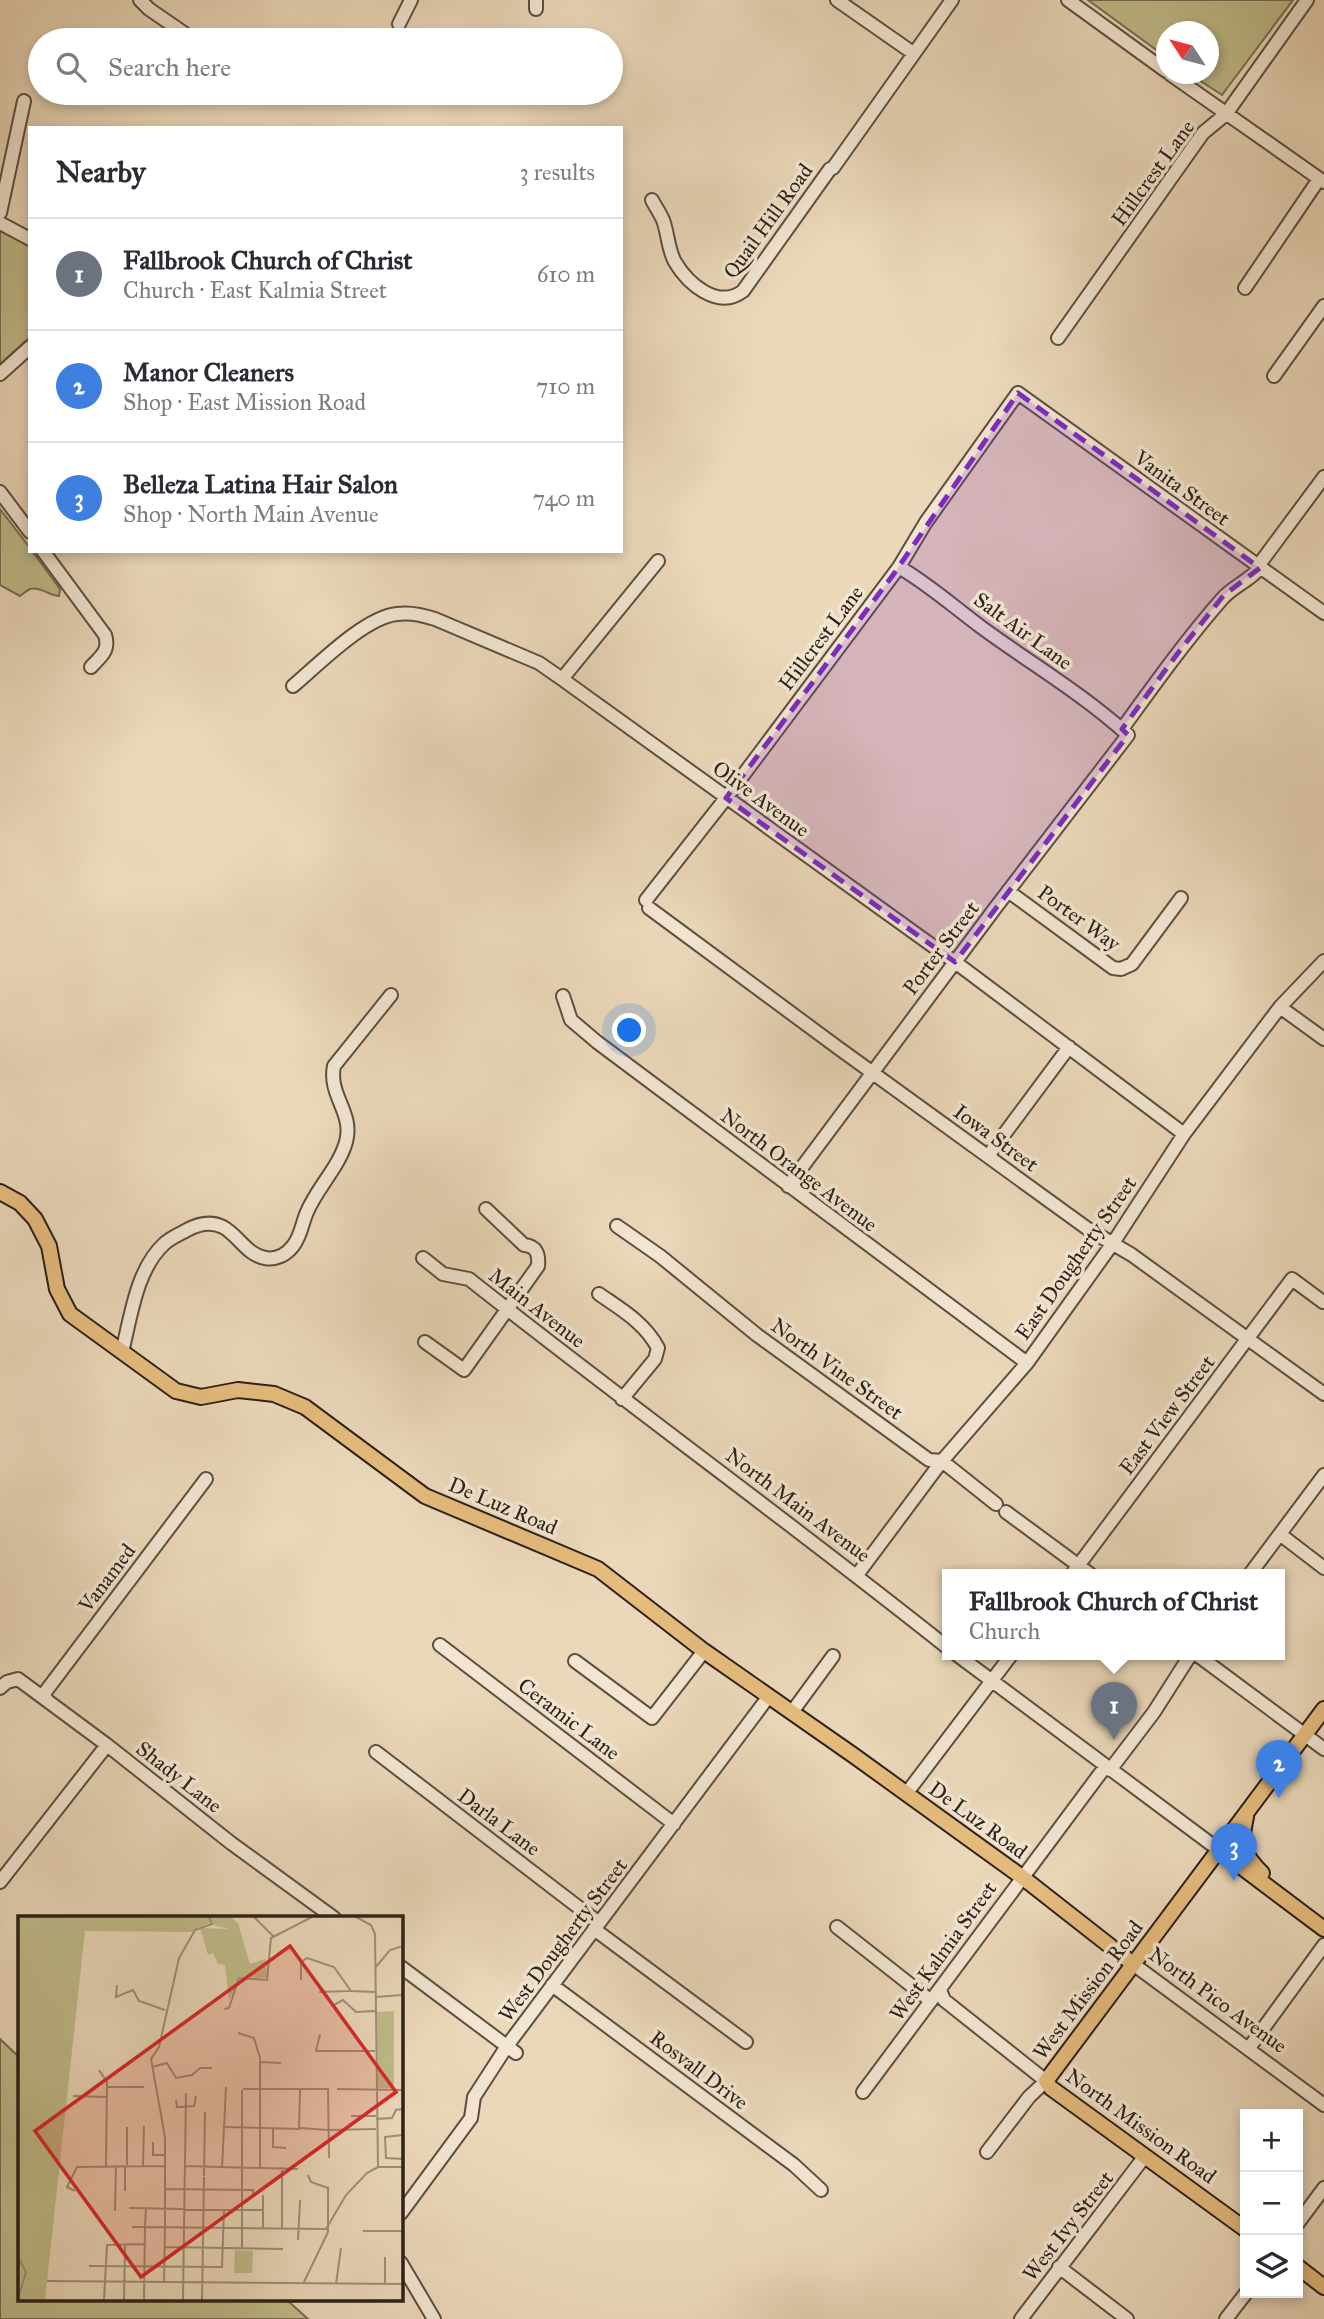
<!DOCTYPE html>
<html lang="en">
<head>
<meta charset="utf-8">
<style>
  body { margin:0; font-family:"IM FELL Great Primer",serif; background:#f2f2f3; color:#2b2b33 }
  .controls { position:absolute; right:21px; bottom:21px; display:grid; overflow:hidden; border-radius:0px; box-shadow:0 4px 10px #0003 }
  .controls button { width:63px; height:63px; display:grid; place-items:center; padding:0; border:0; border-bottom:2px solid #e1e1e2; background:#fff; color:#2b2b33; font:35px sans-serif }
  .compass { position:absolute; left:1156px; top:21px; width:63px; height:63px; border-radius:50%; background:#fff; box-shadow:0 4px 10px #0003; rotate:306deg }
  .you { position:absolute; left:630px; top:1031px; width:24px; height:24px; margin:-18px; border:5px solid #fff; border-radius:50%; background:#1a73e8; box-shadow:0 0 0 10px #1a73e833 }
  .badge { display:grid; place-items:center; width:46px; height:46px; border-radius:50%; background:#8f2418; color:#fff; font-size:23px; font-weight:700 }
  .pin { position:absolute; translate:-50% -58px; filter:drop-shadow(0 2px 4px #0008) }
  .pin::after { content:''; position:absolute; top:37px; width:24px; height:21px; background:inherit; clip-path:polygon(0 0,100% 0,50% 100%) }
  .popup { position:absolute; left:942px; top:1569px; width:343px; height:91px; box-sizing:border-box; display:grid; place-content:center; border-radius:0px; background:#fff; filter:drop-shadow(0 2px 5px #0005); font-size:23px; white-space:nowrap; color:#7c7c81 }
  .popup b { font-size:26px; color:#2b2b33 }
  .popup::after { content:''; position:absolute; left:50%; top:100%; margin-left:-14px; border:14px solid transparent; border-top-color:#fff }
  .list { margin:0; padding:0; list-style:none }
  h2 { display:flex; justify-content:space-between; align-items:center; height:91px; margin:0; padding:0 28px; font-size:30px }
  h2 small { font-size:23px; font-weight:400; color:#7c7c81 }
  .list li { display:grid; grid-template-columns:46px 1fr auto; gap:21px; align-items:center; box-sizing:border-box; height:112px; padding:0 28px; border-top:2px solid #e1e1e2 }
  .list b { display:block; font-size:26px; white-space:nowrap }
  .list p { margin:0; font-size:23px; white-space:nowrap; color:#7c7c81 }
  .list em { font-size:23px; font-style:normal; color:#7c7c81 }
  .icon { flex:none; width:38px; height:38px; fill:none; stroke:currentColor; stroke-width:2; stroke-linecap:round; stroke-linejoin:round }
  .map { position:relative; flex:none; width:1324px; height:2319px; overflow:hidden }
  .search { position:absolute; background:#fff; box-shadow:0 4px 10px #0003; left:28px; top:28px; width:595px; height:77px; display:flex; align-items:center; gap:18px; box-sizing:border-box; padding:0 24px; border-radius:38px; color:#7c7c81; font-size:26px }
  .panel { position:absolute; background:#fff; box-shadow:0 4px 10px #0003; left:28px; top:126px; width:595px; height:427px; border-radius:0px }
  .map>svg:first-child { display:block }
  .green { fill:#c0bc8a; stroke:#766e52; stroke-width:2 }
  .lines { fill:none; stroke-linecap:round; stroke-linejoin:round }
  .minor-casing { stroke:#5c4f41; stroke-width:16 }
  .major-casing { stroke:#2c2119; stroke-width:18 }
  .minor { stroke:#f2e6d2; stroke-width:12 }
  .major { stroke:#e6bc7d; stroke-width:14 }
  .marked { fill:#7b2cbf; fill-opacity:0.2; stroke:#7b2cbf; stroke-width:5; stroke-dasharray:14 9; stroke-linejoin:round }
  .labels { text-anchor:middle; stroke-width:7; stroke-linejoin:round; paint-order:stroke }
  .street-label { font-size:21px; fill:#2c2119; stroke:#f2e6d2 }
  .inset-road { fill:none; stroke:#9f8f7a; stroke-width:2 }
  .view { fill:#d62828; fill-opacity:0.15; stroke:#d62828; stroke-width:3.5 }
  .inset-edge { fill:none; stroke:#2c2119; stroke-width:3.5 }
</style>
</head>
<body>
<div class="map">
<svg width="1324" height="2319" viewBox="0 0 1324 2319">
  <rect width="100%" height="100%" fill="#ebd8ba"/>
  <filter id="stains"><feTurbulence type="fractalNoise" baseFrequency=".00286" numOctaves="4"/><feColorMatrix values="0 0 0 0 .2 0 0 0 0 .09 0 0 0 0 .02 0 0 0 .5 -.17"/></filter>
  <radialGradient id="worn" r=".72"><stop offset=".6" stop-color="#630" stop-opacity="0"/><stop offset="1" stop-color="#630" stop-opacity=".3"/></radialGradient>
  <path class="green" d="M1088,0h205l-71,95 -32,-21h18v-42h-42v25z
    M0,230l30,15v92l-30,27z
    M0,509l30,39v3h2l28,38 -1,7c-9,0 -19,-10 -29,-7 -4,2 -7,5 -10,7l-20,-11z
    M0,2039l19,18v243h268l21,19h-308z"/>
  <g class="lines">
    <g class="minor-casing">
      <path id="minor" d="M140,0l9,9 45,31
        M536,0v9
        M837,0l76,53
        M1068,0l98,71
        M399,24l12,-24
        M1170,74l154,108
        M652,200c3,6 8,13 11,20 5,13 5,30 12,42 13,22 43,48 68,29l87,-122 3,-1 119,-168
        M0,213l24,-112
        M0,223l30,16
        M1245,288l74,-109
        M1058,338l145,-205 23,-19 81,-114
        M0,374l30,-27
        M1274,376l50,-70
        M0,492l30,40
        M43,551l62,84c5,16 -4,21 -14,32
        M1258,566l66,-89
        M562,679l96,-118
        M293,686c25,-21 72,-69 104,-72 13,-2 26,1 38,5l104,44 23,16 393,283 229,172
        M1122,729c32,-44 64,-89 100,-130 10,-12 27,-18 38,-31
        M1008,891l105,77 8,1 11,-5 49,-66
        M646,900l80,-102 173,-231 27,-45 92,-129 306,220
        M649,908l188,139 251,182 44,26 192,139
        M563,996l8,24 26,22 430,321
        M1280,1007l44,32
        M988,1156l81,-109
        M788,1186l208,-279 132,-172c-45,-41 -98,-72 -147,-108 -28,-21 -53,-43 -82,-60
        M617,1226l43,30 97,79 172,125 13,1 54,43
        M423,1258l20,16 26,5c158,125 321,243 479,369
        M599,1294c23,16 46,29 59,54l-3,11 -33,40
        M425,1342l39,28 74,-104c1,-11 -1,-20 -14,-21l-38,-36
        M122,1352c9,-35 14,-82 42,-108 6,-6 16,-10 23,-14 11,-6 24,-9 36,-3 15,8 24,28 42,31 11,2 21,-3 28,-12 8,-10 9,-23 14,-34 10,-24 32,-45 39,-70 8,-30 -18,-46 -12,-76l57,-71
        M1006,1512l84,62
        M1281,1535l43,33
        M1072,1574l220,-295 31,23
        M1250,1574l74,-99
        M857,1575l85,-114 85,-98 86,-120 71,-109 96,-127 44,-46
        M440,1645l234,179
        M956,1654l263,196
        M1196,1654l128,95
        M575,1661l77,57 52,-67
        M0,1688l7,-6 11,-3 89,66 124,98 103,75
        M47,1700l-4,-5 163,-216
        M792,1712l41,-56
        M376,1752l223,171
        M1110,1770l44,-58 37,-58
        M906,1794l106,-140
        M0,1882l107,-137
        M837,1927l94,74
        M594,1929l152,113
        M1133,1964l191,141
        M401,1967l115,86
        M552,1985l242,180 27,25
        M940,1990l4,10 102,81 -17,16 -42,55
        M1249,2048l75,-103
        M863,2092l242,-325
        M401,2213l70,-95 3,-21 33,-51 262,-350
        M1298,2223l26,-35
        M401,2263l33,56
        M1059,2267l68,52
        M1021,2319l124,-163
        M1226,2319l20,-26"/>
    </g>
    <g class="major-casing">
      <path id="major" d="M0,1192l20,11 15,16 14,27 8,43 13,25 106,77 25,6 37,-7 36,4 31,13 120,89 173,73 106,82 149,104 169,122 111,87
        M1246,1817c-6,26 -4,37 16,56
        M1219,1850l105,79
        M1245,2229l-194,-141 -5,-7 278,-372
        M1298,2267l26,20"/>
    </g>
    <use href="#minor" class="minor"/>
    <use href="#major" class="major"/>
  </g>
  <path class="marked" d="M1018,393l242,175 -36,27 -43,54 -59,80 6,6 -173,227 -229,-164 167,-223z"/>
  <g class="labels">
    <g class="street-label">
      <text transform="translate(1153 173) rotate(-54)" y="7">Hillcrest Lane</text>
      <text transform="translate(768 221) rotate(-54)" y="7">Quail Hill Road</text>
      <text transform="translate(1182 488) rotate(36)" y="7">Vanita Street</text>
      <text transform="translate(1023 631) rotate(36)" y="7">Salt Air Lane</text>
      <text transform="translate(821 638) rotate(-53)" y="7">Hillcrest Lane</text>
      <text transform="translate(761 799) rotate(36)" y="7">Olive Avenue</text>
      <text transform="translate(1079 918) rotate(36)" y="7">Porter Way</text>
      <text transform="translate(941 948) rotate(-53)" y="7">Porter Street</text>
      <text transform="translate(996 1138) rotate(36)" y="7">Iowa Street</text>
      <text transform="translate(799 1170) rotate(37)" y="7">North Orange Avenue</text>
      <text transform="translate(1076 1258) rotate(-55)" y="7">East Dougherty Street</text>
      <text transform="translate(537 1308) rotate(38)" y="7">Main Avenue</text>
      <text transform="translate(837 1369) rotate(36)" y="7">North Vine Street</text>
      <text transform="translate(1167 1415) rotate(-53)" y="7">East View Street</text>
      <text transform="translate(798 1505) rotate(37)" y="7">North Main Avenue</text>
      <text transform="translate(503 1506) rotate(23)" y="7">De Luz Road</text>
      <text transform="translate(107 1578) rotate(-53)" y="7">Vanamed</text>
      <text transform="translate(569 1719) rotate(37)" y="7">Ceramic Lane</text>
      <text transform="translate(179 1777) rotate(38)" y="7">Shady Lane</text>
      <text transform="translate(978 1820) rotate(36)" y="7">De Luz Road</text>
      <text transform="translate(499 1822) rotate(37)" y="7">Darla Lane</text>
      <text transform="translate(563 1940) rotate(-53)" y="7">West Dougherty Street</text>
      <text transform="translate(943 1951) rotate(-54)" y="7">West Kalmia Street</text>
      <text transform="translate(1088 1990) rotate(-53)" y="7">West Mission Road</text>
      <text transform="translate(1218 2000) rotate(36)" y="7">North Pico Avenue</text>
      <text transform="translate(699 2070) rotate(37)" y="7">Rosvall Drive</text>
      <text transform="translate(1141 2126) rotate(36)" y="7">North Mission Road</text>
      <text transform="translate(1068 2226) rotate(-52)" y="7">West Ivy Street</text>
    </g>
  </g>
  <g transform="translate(18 1916)">
    <rect width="385" height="385" fill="#ebd8ba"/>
    <path d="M0,1h190l4,4 -20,11 -107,-1 -40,369h-27zM192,1h21l7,6 12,41 15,-5 2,19 -27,-1 -11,23 -4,-35 -7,-1 -5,-11 -5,2 -8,-27 29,1 -15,-4zM376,95v77h-16l-1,-76zM217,334l18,1 -1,22h-18z" fill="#c0bc8a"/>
    <path class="inset-road" d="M236,1l19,19M338,1l15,8 4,9 3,233M357,52l15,-18 13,-4M283,64v-18l6,-4 27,9 17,24 24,1M99,69l-1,12 17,-7 6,11 26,9M301,76l31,-1M357,81l28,-2M314,90l11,-6 13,12 19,-1M206,93l5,-1 10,-30 28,2 4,-42 41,-21M220,117l16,5 6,20v109M302,118l-4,17h59M242,146l21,1M134,151l15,-4 9,15 16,-3 8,-7h12M81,154l8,12 -1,84M89,171h37M225,173h85l1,69M319,173l66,1M55,180l34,1M158,184l1,7 17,-1 2,-10M333,200h25M358,203l16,-1 4,-8 7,-1M205,211l76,2 1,-39M255,212v19l13,1M282,212l28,2M310,214l48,-1M385,219l-18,2 1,21 17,1M135,226v13h12M109,249v-38M125,250l1,-40M167,250l113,3M264,251v62M204,252l4,-81M186,260l1,-64M147,273l88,1v6M57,275l-8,-4 10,-20 88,-1M107,275v-25M245,279v33M111,292l55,1M166,294h78M97,295l1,-46M114,311h13l1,-19M147,312v-91l-14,-78 8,-12 20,-89 16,-28 17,-6 -3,-7M166,312l2,-135M345,315h40M280,324l2,-40M147,331l118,2M224,332v-158M0,341l8,15 -8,27M71,350l133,1 2,-58M29,365l356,3M146,367l1,-55M285,368l25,-52v-44l-17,-6 -3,-7M318,368l5,-36M367,368v-27M86,384l3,-55 38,-1M106,384l1,-56M126,384l1,-73 181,2 20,-34 21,-22 11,-6h25M165,384l1,-72M184,384l2,-123"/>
    <path class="view" d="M272,30l106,146 -255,185 -106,-146z"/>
    <rect width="385" height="385" class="inset-edge"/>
  </g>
  <rect width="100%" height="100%" filter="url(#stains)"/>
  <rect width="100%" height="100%" fill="url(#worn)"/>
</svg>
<div class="controls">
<button>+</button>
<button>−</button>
<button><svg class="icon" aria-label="layers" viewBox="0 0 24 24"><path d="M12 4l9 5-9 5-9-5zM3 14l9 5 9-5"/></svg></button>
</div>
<svg class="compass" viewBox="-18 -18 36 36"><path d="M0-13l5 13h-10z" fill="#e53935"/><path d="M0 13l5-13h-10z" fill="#7c7c81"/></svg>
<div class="you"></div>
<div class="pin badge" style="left:1114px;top:1740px;background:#6b7280">1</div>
<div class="popup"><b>Fallbrook Church of Christ</b>Church</div>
<div class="pin badge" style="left:1279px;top:1798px;background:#3f7fe0">2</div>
<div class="pin badge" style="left:1234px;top:1881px;background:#3f7fe0">3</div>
<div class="search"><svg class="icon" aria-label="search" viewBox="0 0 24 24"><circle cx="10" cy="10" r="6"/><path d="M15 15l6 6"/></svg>Search here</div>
<section class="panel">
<h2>Nearby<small>3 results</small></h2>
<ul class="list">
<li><span class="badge" style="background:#6b7280">1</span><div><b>Fallbrook Church of Christ</b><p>Church · East Kalmia Street</p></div><em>610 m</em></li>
<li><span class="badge" style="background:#3f7fe0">2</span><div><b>Manor Cleaners</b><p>Shop · East Mission Road</p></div><em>710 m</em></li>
<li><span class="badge" style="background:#3f7fe0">3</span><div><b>Belleza Latina Hair Salon</b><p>Shop · North Main Avenue</p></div><em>740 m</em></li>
</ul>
</section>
</div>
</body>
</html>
